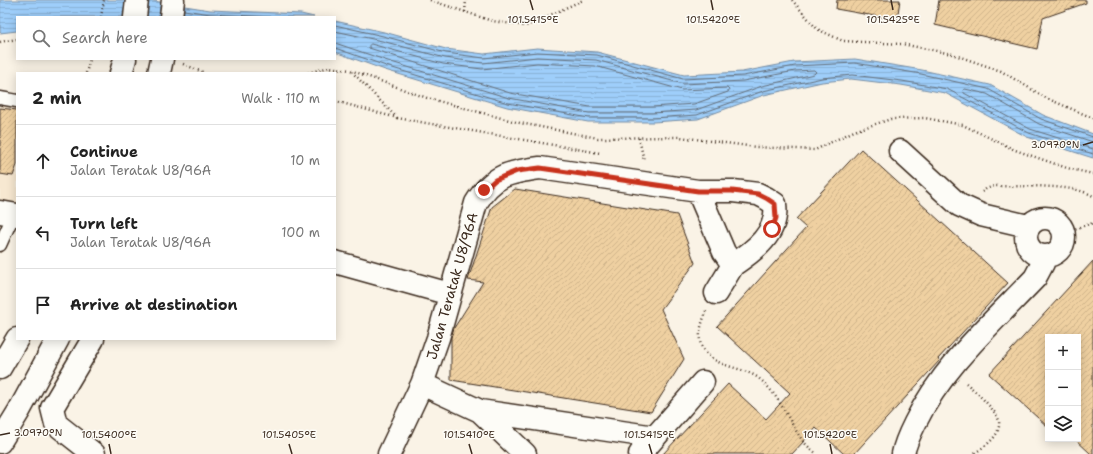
<!DOCTYPE html>
<html lang="en">
<head>
<meta charset="utf-8">
<style>
  body { margin:0; font-family:"Shantell Sans",sans-serif; background:#f2f2f2; color:#222 }
  .controls { position:absolute; right:12px; bottom:12px; display:grid; overflow:hidden; border-radius:0px; box-shadow:0 2px 10px #0003 }
  .controls button { width:36px; height:36px; display:grid; place-items:center; padding:0; border:0; border-bottom:1px solid #e0e0e0; background:#fff; color:#222; font:20px sans-serif }
  .stop { position:absolute; width:12px; height:12px; margin:-9px; border:3px solid #c8321e; border-radius:50%; background:#fff }
  .stop.end { background:#c8321e; border-color:#fff; box-shadow:0 1px 4px #0008 }
  .list { margin:0; padding:0; list-style:none }
  h2 { display:flex; justify-content:space-between; align-items:center; height:52px; margin:0; padding:0 16px; font-size:17px }
  h2 small { font-size:13px; font-weight:400; color:#767676 }
  .list li { display:grid; grid-template-columns:26px 1fr auto; gap:12px; align-items:center; box-sizing:border-box; height:72px; padding:0 16px; border-top:1px solid #e0e0e0 }
  .list b { display:block; font-size:15px; white-space:nowrap }
  .list p { margin:0; font-size:13px; white-space:nowrap; color:#767676 }
  .list em { font-size:13px; font-style:normal; color:#767676 }
  .icon { flex:none; width:22px; height:22px; fill:none; stroke:currentColor; stroke-width:2; stroke-linecap:round; stroke-linejoin:round }
  .map { position:relative; flex:none; width:1093px; height:454px; overflow:hidden }
  .search { position:absolute; background:#fff; box-shadow:0 2px 10px #0003; left:16px; top:16px; width:320px; height:44px; display:flex; align-items:center; gap:10px; box-sizing:border-box; padding:0 14px; border-radius:0px; color:#767676; font-size:15px }
  .panel { position:absolute; background:#fff; box-shadow:0 2px 10px #0003; left:16px; top:72px; width:320px; height:268px; border-radius:0px }
  .map>svg:first-child { display:block }
  .built { fill:#f7e8d1 }
  .water { fill:url(#water-rules); stroke:#768ca2 }
  .lines { fill:none; stroke-linecap:round; stroke-linejoin:round }
  .shore { stroke:#636c76; stroke-width:1 }
  .building { fill:url(#building-hatch); stroke:#3b2a1e }
  .lane-casing { stroke:#3b2a1e; stroke-width:15 }
  .street-casing { stroke:#3b2a1e; stroke-width:25 }
  .secondary-casing { stroke:#3b2a1e; stroke-width:25 }
  .path { stroke:#3b2a1e; stroke-width:2.5; stroke-dasharray:1 3; stroke-linecap:butt }
  .lane { stroke:#fdfcf7; stroke-width:12 }
  .street { stroke:#fdfcf7; stroke-width:22 }
  .secondary { stroke:#fdfcf7; stroke-width:22 }
  .route { stroke:#c8321e; stroke-width:5 }
  .ticks { fill:none; stroke:#3b2a1e; stroke-width:1.5 }
  .labels { text-anchor:middle; stroke-width:3; stroke-linejoin:round; paint-order:stroke }
  .street-label { font-size:14px; fill:#3b2a1e; stroke:#fdfcf7 }
  .ticks-label { font-size:10px; text-anchor:middle; fill:#3b2a1e; stroke:#fdfcf7; stroke-width:3; stroke-linejoin:round; paint-order:stroke }
</style>
</head>
<body>
<div class="map">
<svg width="1093" height="454" viewBox="0 0 1093 454">
  <defs>
    <pattern id="water-rules" width="6" height="5" patternUnits="userSpaceOnUse"><rect width="6" height="5" fill="#9ecefa"/><path d="M0 2.5h6" fill="none" stroke="#89b1d6"/></pattern>
    <pattern id="building-hatch" width="6" height="6" patternUnits="userSpaceOnUse"><rect width="6" height="6" fill="#efd0a1"/><path d="M-1 1l2-2M0 6l6-6M5 7l2-2" fill="none" stroke="#ceb38a"/></pattern>
  </defs>
  <rect width="100%" height="100%" fill="#faf3e6"/>
  <filter id="ink" filterUnits="userSpaceOnUse"><feTurbulence type="fractalNoise" baseFrequency=".025" numOctaves="2"/><feDisplacementMap in="SourceGraphic" scale="8" xChannelSelector="R" yChannelSelector="G"/><feConvolveMatrix kernelMatrix="1 2 1 2 8 2 1 2 1" color-interpolation-filters="sRGB"/></filter>
  <g filter="url(#ink)">
    <path class="built" d="M0,103l17,3v111l-17,37z"/>
    <path class="water" d="M0,0h147l63,10 91,4 13,3h-297v14l-17,2z
      M335,21l49,11 62,17 38,5 53,-6 60,4 87,23 58,-3 52,-10 61,-3 67,11 68,15 53,30 50,19v24l-66,-21 -82,-44 -44,-8 -50,-6 -29,3 -58,13 -66,24 -45,3h-65l-81,-15 -122,-37 -50,-18z"/>
    <g class="lines">
      <path class="shore" d="M184,10l26,4 64,3
        M335,25l48,11 63,17 38,5 53,-6 60,3 86,24 60,-3 52,-10 60,-3 66,11 67,15 53,30 52,18
        M335,31l47,10 63,17 38,5 54,-6 59,3 87,24 60,-3 52,-10 19,-1 2,2 -2,2 -52,12 -66,24 -44,3h-63l-80,-15 -121,-37 -53,-18
        M371,44l72,20 39,5 55,-6 58,3 87,24 45,-2 2,2 -1,2 -34,12 -42,3h-62l-80,-14 -141,-45v-2z
        M335,48l51,18 122,37 81,15h64l44,-3 66,-24 59,-13 30,-3 50,6 45,8 82,44 64,21
        M1093,142l-54,-18 -52,-30 -22,-5 -2,1 1,3 66,36 63,20"/>
    </g>
    <path class="building" d="M837,0h63l-3,20 -61,-11z
      M939,0h147v3l-43,15 -6,31 -102,-24z
      M0,108l17,2v55l-4,11 -13,-2z
      M861,149l147,134 -70,76 2,1 -86,94h-10l-28,-26 -24,26h-129l65,-70 38,35 24,-26 -73,-67 89,-98 -10,-9z
      M515,189l162,26 18,48 -34,46 23,50 -33,53 -200,-32v-43l3,-9 29,-46 -15,-2 24,-73z
      M1093,261v193h-2l-16,-15h3v-102h-30v90l-59,-53z"/>
    <g class="lines">
      <g class="lane-casing">
        <path id="lane" d="M0,98l17,3
          M0,245l14,-31"/>
      </g>
      <g class="street-casing">
        <path id="street" d="M900,151l59,54 22,10 47,11
          M0,212l17,3
          M1026 237a19 19 0 1 1 38 0a19 19 0 1 1-38 0Z
          M335,262l115,32
          M716,293l17,-28
          M93,339l-41,69 4,16 38,30
          M422,384l58,27 175,26 -15,17
          M480,411l45,43
          M655,437l48,-55
          M389,454l33,-70 16,-46 38,-135c17,-28 33,-31 64,-35l158,23h35l25,3 8,4 9,6c4,29 -21,47 -42,61l-9,-13 -26,-61
          M903,454c2,-11 7,-21 12,-31 27,-56 77,-100 120,-145l8,-15 1,-6"/>
      </g>
      <g class="secondary-casing">
        <path id="secondary" d="M135,17l2,-17
          M171,17l2,-17
          M121,73l4,-14
          M159,73l3,-14
          M0,368l17,-29
          M0,442l19,-31 39,-72"/>
      </g>
      <path class="path" d="M430,0l62,21 34,5 57,-26
        M792,0l25,29 26,12 59,3 50,10 49,17 45,27 47,20
        M465,12l1,-12
        M101,17l3,-17
        M0,42l17,-3
        M183,64l22,9
        M86,73l4,-14
        M308,73l21,-6 21,3 77,28 93,25 78,15 82,-1 76,10 59,3 39,-19 37,-12 34,-1 38,7 52,25 52,18 26,6
        M335,101l62,17 -45,-46
        M397,118l203,35
        M639,138l5,23
        M982,192l4,-3 8,-3c26,1 78,-3 99,10
        M1064,232l29,-9
        M706,311c-4,12 -10,27 -3,38 13,19 37,17 54,28 22,16 31,44 46,64 4,5 9,9 14,13
        M966,383c8,7 31,28 33,38 2,16 -15,26 -26,33"/>
      <use href="#lane" class="lane"/>
      <use href="#street" class="street"/>
      <use href="#secondary" class="secondary"/>
    </g>
  </g>
  <g class="lines" filter="url(#ink)">
    <path class="route" d="M484,190l11,-10 22,-9 23,-3 158,23h34l26,3 8,4 9,6 1,14 -4,11"/>
  </g>
  <path class="ticks" d="M530,0l3,10M711,0l2,10M891,0l2,10M1083,145l10,-3M0,435l10,-2M109,444l2,10M289,444l3,10M469,444l3,10M649,444l3,10M830,444l2,10"/>
  <g class="labels">
    <g class="street-label">
      <text transform="translate(452 286) rotate(-74)" y="5">Jalan Teratak U8/96A</text>
    </g>
  </g>
  <g class="ticks-label">
    <text x="533" y="23">101.5415°E</text>
    <text x="713" y="23">101.5420°E</text>
    <text x="893" y="23">101.5425°E</text>
    <text x="1055" y="148">3.0970°N</text>
    <text x="38" y="436">3.0970°N</text>
    <text x="109" y="438">101.5400°E</text>
    <text x="289" y="438">101.5405°E</text>
    <text x="469" y="438">101.5410°E</text>
    <text x="649" y="438">101.5415°E</text>
    <text x="830" y="438">101.5420°E</text>
  </g>
</svg>
<div class="controls">
<button>+</button>
<button>−</button>
<button><svg class="icon" aria-label="layers" viewBox="0 0 24 24"><path d="M12 4l9 5-9 5-9-5zM3 14l9 5 9-5"/></svg></button>
</div>
<div class="stop" style="left:772px;top:229px"></div>
<div class="stop end" style="left:484px;top:190px"></div>
<div class="search"><svg class="icon" aria-label="search" viewBox="0 0 24 24"><circle cx="10" cy="10" r="6"/><path d="M15 15l6 6"/></svg>Search here</div>
<section class="panel">
<h2>2 min<small>Walk · 110 m</small></h2>
<ul class="list">
<li><svg class="icon" aria-label="ahead" viewBox="0 0 24 24"><path d="M12 20V5M6 11l6-6 6 6"/></svg><div><b>Continue</b><p>Jalan Teratak U8/96A</p></div><em>10 m</em></li>
<li><svg class="icon" aria-label="left" viewBox="0 0 24 24"><path d="M17 20v-9H6M10 6l-5 5 5 5"/></svg><div><b>Turn left</b><p>Jalan Teratak U8/96A</p></div><em>100 m</em></li>
<li><svg class="icon" aria-label="arrive" viewBox="0 0 24 24"><path d="M6 21V4h12l-3 4 3 4H6"/></svg><div><b>Arrive at destination</b></div></li>
</ul>
</section>
</div>
</body>
</html>
